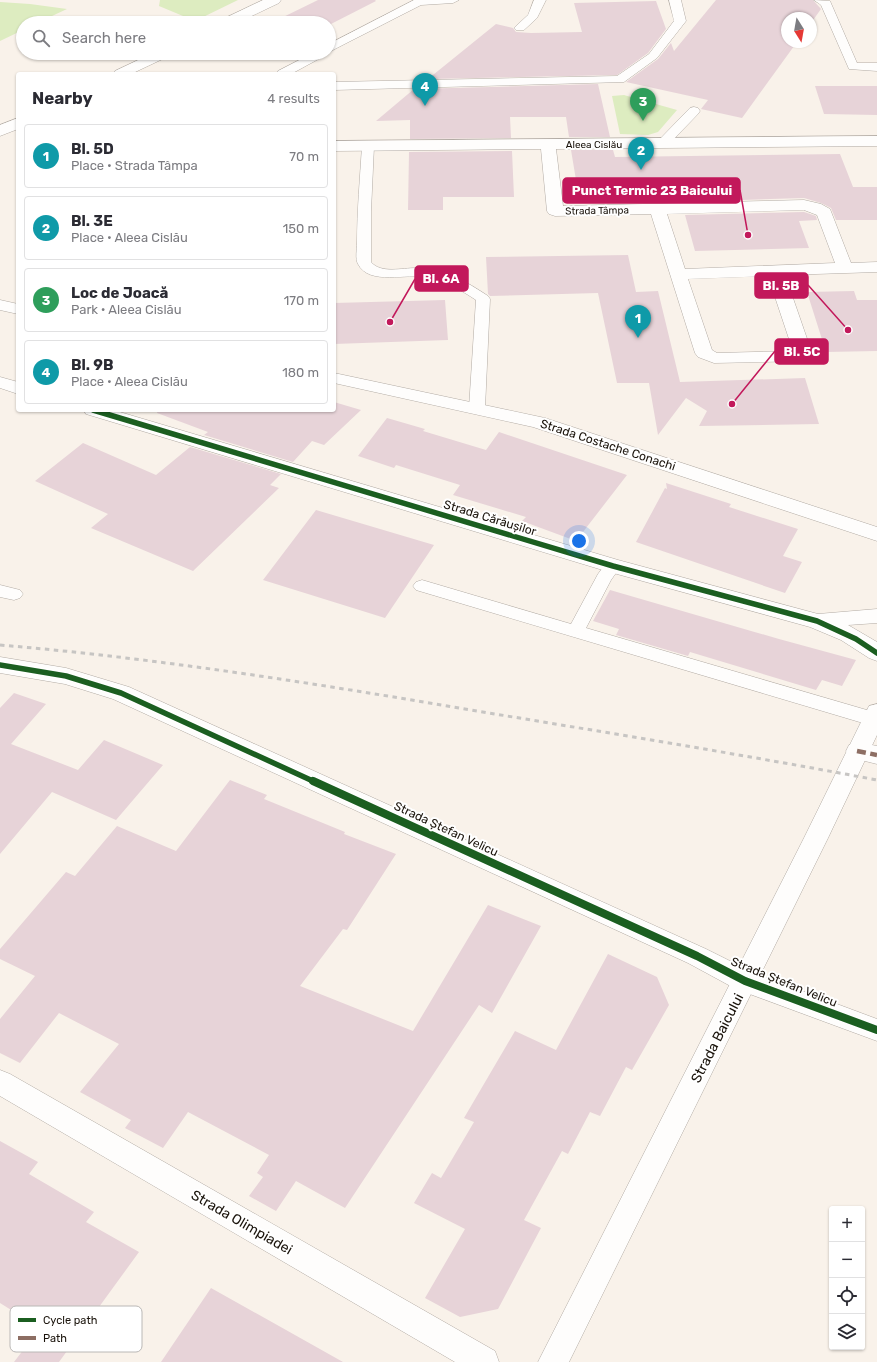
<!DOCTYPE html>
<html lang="en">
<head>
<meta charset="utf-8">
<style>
  body { margin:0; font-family:Rubik,sans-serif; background:#f7f7f7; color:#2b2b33 }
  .controls { position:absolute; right:12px; bottom:12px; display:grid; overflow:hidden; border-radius:4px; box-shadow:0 1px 3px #0004 }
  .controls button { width:36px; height:36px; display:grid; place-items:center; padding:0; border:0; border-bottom:1px solid #e1e1e2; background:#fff; color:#2b2b33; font:20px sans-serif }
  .compass { position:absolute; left:781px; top:12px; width:36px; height:36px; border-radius:50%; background:#fff; box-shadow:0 1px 3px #0004; rotate:169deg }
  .you { position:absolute; left:579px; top:541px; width:14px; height:14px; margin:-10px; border:3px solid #fff; border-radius:50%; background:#1a73e8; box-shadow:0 0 0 6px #1a73e833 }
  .badge { display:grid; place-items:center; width:26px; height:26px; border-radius:50%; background:#7c3aed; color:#fff; font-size:13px; font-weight:700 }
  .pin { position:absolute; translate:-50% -33px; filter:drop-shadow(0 1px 2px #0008) }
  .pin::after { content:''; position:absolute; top:21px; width:14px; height:12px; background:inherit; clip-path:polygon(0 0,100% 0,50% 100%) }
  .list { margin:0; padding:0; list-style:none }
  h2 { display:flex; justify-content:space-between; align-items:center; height:52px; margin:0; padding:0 16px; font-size:17px }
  h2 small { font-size:13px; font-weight:400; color:#7c7c81 }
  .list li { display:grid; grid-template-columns:26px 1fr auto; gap:12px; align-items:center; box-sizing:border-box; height:64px; margin:0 8px 8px; padding:0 8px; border:1px solid #e1e1e2; border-radius:4px }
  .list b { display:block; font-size:15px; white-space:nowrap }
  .list p { margin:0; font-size:13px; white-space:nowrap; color:#7c7c81 }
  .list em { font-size:13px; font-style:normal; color:#7c7c81 }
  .icon { flex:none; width:22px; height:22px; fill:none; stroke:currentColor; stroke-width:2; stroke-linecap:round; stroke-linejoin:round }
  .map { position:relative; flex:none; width:877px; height:1362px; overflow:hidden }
  .search { position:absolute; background:#fff; box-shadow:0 1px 3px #0004; left:16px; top:16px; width:320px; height:44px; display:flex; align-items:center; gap:10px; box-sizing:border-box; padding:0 14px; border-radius:22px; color:#7c7c81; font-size:15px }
  .panel { position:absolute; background:#fff; box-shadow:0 1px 3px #0004; left:16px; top:72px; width:320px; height:340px; border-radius:4px }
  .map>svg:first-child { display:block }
  .green { fill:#ddecc0 }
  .building { fill:#e7d3d8 }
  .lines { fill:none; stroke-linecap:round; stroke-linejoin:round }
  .lane-casing { stroke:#b2aba4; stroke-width:1 }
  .street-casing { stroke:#b2aba4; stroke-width:1 }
  .secondary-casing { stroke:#b2aba4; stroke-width:1 }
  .lane { fill:#fefdfc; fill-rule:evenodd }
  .street { fill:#fefdfc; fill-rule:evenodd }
  .secondary { fill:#fefdfc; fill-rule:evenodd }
  .rail { stroke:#c7c5c3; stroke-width:3; stroke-dasharray:4.5 4.5; stroke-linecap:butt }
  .quiet { stroke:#8d6e63; stroke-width:4.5; stroke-dasharray:9 4.5; stroke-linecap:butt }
  .cycleway-far1-casing { stroke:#fff; stroke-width:8 }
  .cycleway-casing { stroke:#fff; stroke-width:10 }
  .cycleway-far1 { stroke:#1b5e20; stroke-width:5.5 }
  .cycleway { stroke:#1b5e20; stroke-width:8 }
  .labels { text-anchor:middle; stroke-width:4; stroke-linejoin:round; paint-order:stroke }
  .far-street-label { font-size:10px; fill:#1a130b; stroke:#fff }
  .street-label { font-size:12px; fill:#1a130b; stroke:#fff }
  .near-street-label { font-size:14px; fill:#1a130b; stroke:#fff }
  .key { fill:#fff; stroke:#bab8b6; stroke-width:1 }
  .key-label { font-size:11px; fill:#1a130b }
  .leader { fill:none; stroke:#c2185b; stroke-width:1.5 }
  .callout-dot { fill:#c2185b; stroke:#fff; stroke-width:1.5 }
  .callout { fill:#c2185b; stroke:#c2185b; stroke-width:1.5 }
  .callout-label { font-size:13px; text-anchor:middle; font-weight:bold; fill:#fff }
</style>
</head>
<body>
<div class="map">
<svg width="877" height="1362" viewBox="0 0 877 1362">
  <rect width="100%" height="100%" fill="#f9f2ea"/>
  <path class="green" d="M160,0h78l-43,21 -36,-15z
    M0,2l30,2 37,5 -30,14h-14v7l-23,11z
    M624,95l53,15 -19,22 -10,3 -28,-1 -8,-38z"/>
  <path class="building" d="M318,0h57l1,1 -47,24v-2h-58z
    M716,0h97l8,9 -10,14v-5h-24v24h10l-55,76 -41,-9 7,-9 -82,-18 32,-23 13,-16 3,8z
    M656,1l10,28 -18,24 -31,22 -189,4 68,-55 17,4 3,4 15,1 51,-1 -8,-29z
    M598,84l12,53h-41l-3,-20h-56l1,21 -101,1v-19l-34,1 38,-32z
    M815,86h62v29l-53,-1z
    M571,150h42l2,7 225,-3 13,33h24v33h-41l-5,-12 -10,-5 -17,-5 -123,4 -4,-15 -63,1 1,4h-37z
    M512,151l2,46h-71v13h-35l1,-58z
    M804,212l12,4 1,4 -18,1 10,27 -114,3 -10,-36z
    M628,255l8,37 22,-1 22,91 125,-4 14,46 -120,2 8,-15 -21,-13 -28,37 -9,-52h-32l-19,-90 -108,3 -2,-2 -2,-37z
    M854,291l3,9h20v51l-51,1 -19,-60z
    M445,300l3,40 -114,4v-41z
    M334,402l27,8 -37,35 -12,-4 -19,21 -89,-27 4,-3 -51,-19 1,-3h176z
    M387,418l38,11 -2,2 63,19 13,-18 128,43 -51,66 -54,-20 4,-4 -73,-22 7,-10 -64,-20 -2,3 -36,-12z
    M83,443l73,32 34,-28 91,27 -11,11 9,3 -86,83 -102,-43 17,-14 -73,-33z
    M666,483l65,21 -2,3 69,22 -15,27 19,6 -17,31 -149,-51 29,-54 2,1z
    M316,510l118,35 -49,73 -122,-38z
    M610,590l169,49 77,21 -14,26 -20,-6 -6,10 -126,-38 -2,4 -72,-21 3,-6 -26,-8z
    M14,693l32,11 -35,40 67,26 26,-30 59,25 -47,55 -64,-28 -52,62v-146z
    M230,780l37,15 -3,4 81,33 -1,2 52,20 -49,76 -4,-1 -43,57 113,45 75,-126 53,21 -49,87 -13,-8 -134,203 -49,-27 -20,30 -27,-15 14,-19 -6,-4 12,-18 -81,-43 -25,36 -38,-20 6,-8 -51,-28 39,-48 -60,-31 -39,50 -20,-10v-34l35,-43 -35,-17v-10l66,-77 9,4 42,-50 59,25z
    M608,954l49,23 12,28 -37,65 -6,-3 -26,49 -10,-4 -22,42 -6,-3 -38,69 17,8 -43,81 -38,8 -35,-19 40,-69 -51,-26 18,-30 9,5 33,-56 -10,-4 51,-87 41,19z
    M0,1141l38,21 -9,12 65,38 -8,10 53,30 -80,110h-45l26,-34 -40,-25z
    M211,1288l132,74h-182z"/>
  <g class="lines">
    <g class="lane-casing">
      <path id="lane" d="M414,0h45l-6,3 -32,2 -92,47v-8z
        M534,0h12l-9,18 -13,12h-8l-2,-2 14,-13z
        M669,0h12l5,21 -29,37 -33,24 -290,8v-8l283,-6 32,-22 25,-33z
        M814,0l16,1 27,62h20v8l-28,-2 -28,-64z
        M313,53h15l-2,2 -35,19h-15l2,-3z
        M694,107l4,1 2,3 -2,3 -32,33h-8l-2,-3 2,-3 32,-33z
        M368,142l4,1 2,3 -3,65v51c10,12 31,6 45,6 26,-1 51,14 72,28l2,3 -5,109 -3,3 -5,2 -5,-2 -3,-3 7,-108c-15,-10 -31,-19 -49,-23 -19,-4 -58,9 -69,-13 -3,-5 -1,-15 -1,-21 0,-32 3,-65 5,-97l2,-3z
        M613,560l6,2 2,4 -10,14 -25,48 291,85v12l-4,1 -457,-136 -3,-4 3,-4 6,-2 149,44 27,-50 9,-12z
        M0,585l20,5 3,4 -3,4 -6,2 -14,-3z"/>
    </g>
    <g class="street-casing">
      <path id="street" d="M877,136v10l-321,3 7,57 241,-6 17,4 9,5 21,54 26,-1v10l-92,3 28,81 -3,4 -6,1 -90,2 -16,-6 -3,-4 -44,-139 -96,2 -6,-2 -2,-3 -6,-62 -207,2v-10zM804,210l13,5 18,48 -150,6 -18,-55zM768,276l25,75 -76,2 -5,-3 -24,-71z
        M0,657l66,11 63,19 577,262 48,24 123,46v22l-141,-52 -48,-26 -575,-264 -48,-15 -65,-11z
        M857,742l20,4v18l-28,-7 -3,-6 3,-6z
        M0,1070l10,4 485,277 4,11h-44l-455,-266z"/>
    </g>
    <g class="secondary-casing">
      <path id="secondary" d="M263,0h18l-2,3 -42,20h-18l2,-3z
        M153,53h18l-2,3 -38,18h-18l2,-3z
        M18,118v11l-18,7v-11z
        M0,300l18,4v10l-18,-4z
        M334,373l211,45 332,109v14l-344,-114 -199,-44z
        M0,377l18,5v12l-18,-6z
        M84,410h29l505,150 200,54 59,-5v14l-29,2 29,17v19l-8,-3 -28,-18 -31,-13 -204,-56 -520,-157z
        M877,704v31l-49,103 -259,524h-31l266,-524 62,-126 3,-6z"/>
    </g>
    <use href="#lane" class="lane"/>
    <use href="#street" class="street"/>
    <use href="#secondary" class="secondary"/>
    <path class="rail" d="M0,645c166,14 330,41 495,69 127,21 255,42 382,66"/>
    <path class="quiet" d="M857,751l20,4"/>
    <g class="cycleway-far1-casing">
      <path id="cycleway-far1" d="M93,410l520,156 204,55 39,18 21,14
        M0,665l66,11 55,17 194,89"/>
    </g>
    <g class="cycleway-casing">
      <path id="cycleway" d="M313,781l384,175 48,25 132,49"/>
    </g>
    <use href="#cycleway-far1" class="cycleway-far1"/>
    <use href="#cycleway" class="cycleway"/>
  </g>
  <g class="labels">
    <g class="far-street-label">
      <text x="594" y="148">Aleea Cislău</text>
      <text transform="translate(597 210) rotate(-1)" y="4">Strada Tâmpa</text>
    </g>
    <g class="street-label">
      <text transform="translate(608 445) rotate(18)" y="4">Strada Costache Conachi</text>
      <text transform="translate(490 518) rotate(17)" y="4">Strada Cărăușilor</text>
      <text transform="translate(446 829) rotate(25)" y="4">Strada Ștefan Velicu</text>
      <text transform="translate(784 982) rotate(22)" y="4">Strada Ștefan Velicu</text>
    </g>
    <g class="near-street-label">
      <text transform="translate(717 1038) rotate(-63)" y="5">Strada Baicului</text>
      <text transform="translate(242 1222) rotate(30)" y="5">Strada Olimpiadei</text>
    </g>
  </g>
  <rect x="10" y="1306" width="132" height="46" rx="6" class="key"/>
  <rect x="18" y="1318" width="18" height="4" fill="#1b5e20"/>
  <rect x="18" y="1336" width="18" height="4" fill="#8d6e63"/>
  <g class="key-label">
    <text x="43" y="1324">Cycle path</text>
    <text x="43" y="1342">Path</text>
  </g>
  <path class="leader" d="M748 235L740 190M390 322L415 279M848 330L808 285M732 404L775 351"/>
  <g class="callout-dot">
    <circle cx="748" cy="235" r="4"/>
    <circle cx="390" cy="322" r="4"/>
    <circle cx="848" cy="330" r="4"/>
    <circle cx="732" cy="404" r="4"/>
  </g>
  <g class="callout">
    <rect x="563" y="178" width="177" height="25" rx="4"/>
    <rect x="415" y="266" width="53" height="25" rx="4"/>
    <rect x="755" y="273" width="53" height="25" rx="4"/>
    <rect x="775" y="339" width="53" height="25" rx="4"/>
  </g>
  <g class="callout-label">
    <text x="652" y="195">Punct Termic 23 Baicului</text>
    <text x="441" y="283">Bl. 6A</text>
    <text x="781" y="290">Bl. 5B</text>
    <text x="802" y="356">Bl. 5C</text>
  </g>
</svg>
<div class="controls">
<button>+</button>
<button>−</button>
<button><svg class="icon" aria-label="locate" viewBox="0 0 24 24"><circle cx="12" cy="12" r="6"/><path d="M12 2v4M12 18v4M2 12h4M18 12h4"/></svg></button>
<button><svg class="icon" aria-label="layers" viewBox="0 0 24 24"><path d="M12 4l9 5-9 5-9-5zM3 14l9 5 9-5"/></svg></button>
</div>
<svg class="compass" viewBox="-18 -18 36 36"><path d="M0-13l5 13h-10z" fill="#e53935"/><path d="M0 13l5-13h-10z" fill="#7c7c81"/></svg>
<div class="you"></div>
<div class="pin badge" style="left:638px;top:338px;background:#0f9aa8">1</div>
<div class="pin badge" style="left:641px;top:170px;background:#0f9aa8">2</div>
<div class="pin badge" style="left:643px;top:121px;background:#2e9e5b">3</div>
<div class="pin badge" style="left:425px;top:106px;background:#0f9aa8">4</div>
<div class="search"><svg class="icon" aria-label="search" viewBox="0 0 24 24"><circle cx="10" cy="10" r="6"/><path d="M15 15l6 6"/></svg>Search here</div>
<section class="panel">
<h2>Nearby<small>4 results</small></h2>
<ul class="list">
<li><span class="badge" style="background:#0f9aa8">1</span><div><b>Bl. 5D</b><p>Place · Strada Tâmpa</p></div><em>70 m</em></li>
<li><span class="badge" style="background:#0f9aa8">2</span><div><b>Bl. 3E</b><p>Place · Aleea Cislău</p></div><em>150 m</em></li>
<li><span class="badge" style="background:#2e9e5b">3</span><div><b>Loc de Joacă</b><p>Park · Aleea Cislău</p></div><em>170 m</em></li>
<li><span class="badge" style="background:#0f9aa8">4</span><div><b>Bl. 9B</b><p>Place · Aleea Cislău</p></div><em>180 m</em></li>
</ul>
</section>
</div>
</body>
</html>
